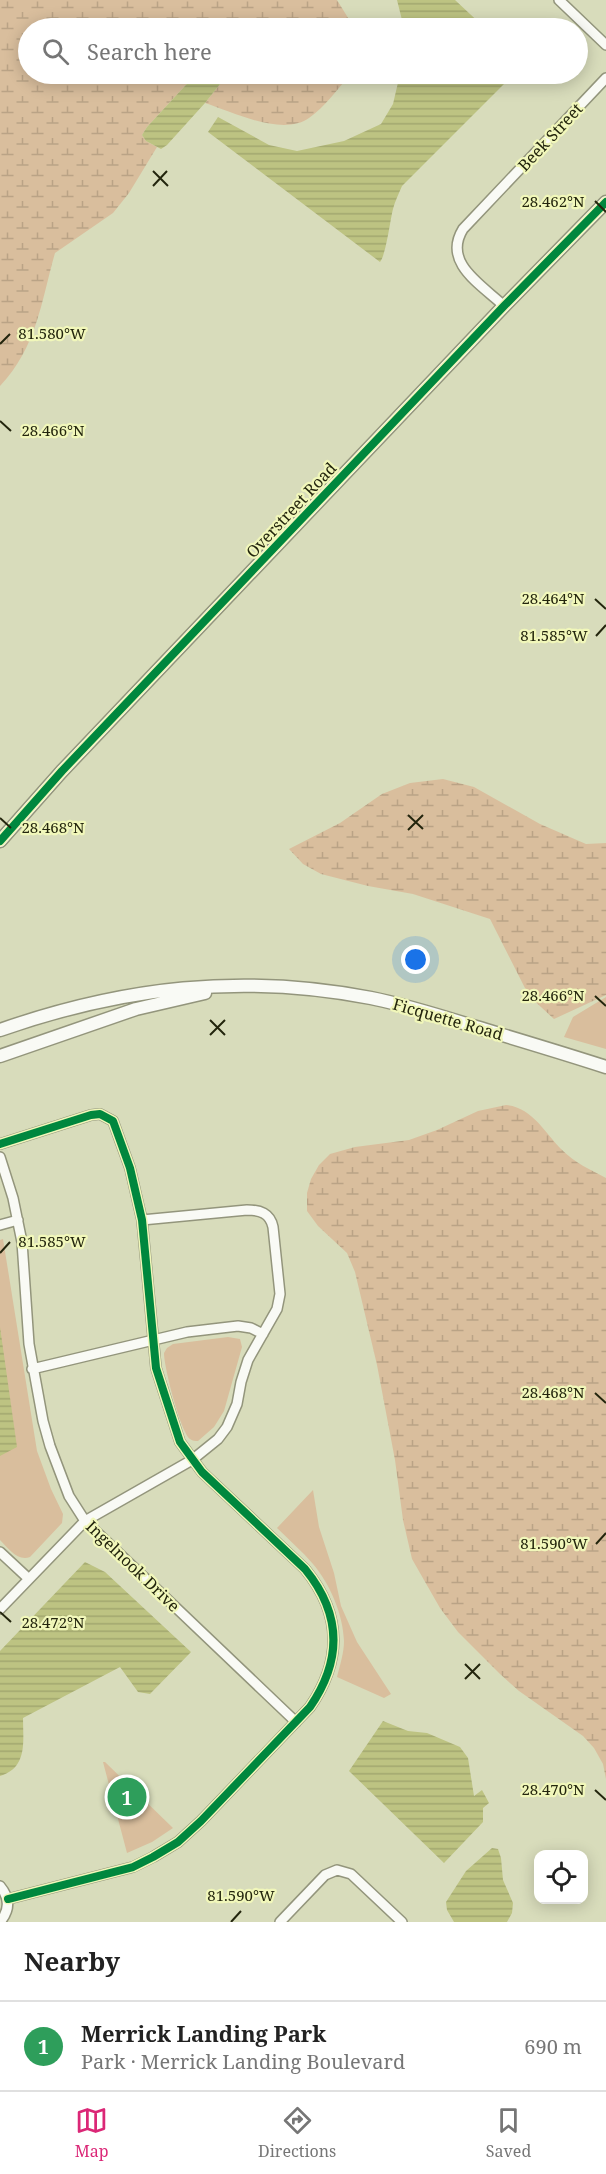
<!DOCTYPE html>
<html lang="en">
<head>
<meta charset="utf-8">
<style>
  body { margin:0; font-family:"Noto Serif",serif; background:#f6f6f6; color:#222 }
  .controls { position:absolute; right:18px; bottom:18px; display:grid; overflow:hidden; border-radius:12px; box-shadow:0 3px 15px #0003 }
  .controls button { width:54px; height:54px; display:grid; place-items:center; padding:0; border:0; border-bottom:2px solid #e0e0e0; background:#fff; color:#222; font:30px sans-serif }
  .you { position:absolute; left:416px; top:960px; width:21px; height:21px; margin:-15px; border:4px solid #fff; border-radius:50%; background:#1a73e8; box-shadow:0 0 0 9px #1a73e833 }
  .badge { display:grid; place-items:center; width:39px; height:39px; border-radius:50%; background:#db2777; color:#fff; font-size:20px; font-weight:700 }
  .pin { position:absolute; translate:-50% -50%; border:3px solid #fff; box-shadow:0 2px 6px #0006 }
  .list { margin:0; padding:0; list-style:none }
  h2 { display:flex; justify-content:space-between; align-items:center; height:78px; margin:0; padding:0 24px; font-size:26px }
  h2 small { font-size:20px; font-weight:400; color:#767676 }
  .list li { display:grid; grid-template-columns:39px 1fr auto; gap:18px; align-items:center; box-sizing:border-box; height:90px; padding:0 24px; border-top:2px solid #e0e0e0 }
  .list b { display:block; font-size:22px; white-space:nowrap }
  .list p { margin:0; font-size:20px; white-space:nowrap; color:#767676 }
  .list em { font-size:20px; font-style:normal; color:#767676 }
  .icon { flex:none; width:33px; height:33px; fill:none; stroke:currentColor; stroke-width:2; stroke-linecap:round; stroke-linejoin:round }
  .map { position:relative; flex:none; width:606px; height:1922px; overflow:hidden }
  .search { position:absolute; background:#fff; box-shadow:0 3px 15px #0003; left:18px; right:18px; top:18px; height:66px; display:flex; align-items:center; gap:15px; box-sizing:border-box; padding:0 21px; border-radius:33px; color:#767676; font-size:22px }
  .sheet { height:168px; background:#fff }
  nav { display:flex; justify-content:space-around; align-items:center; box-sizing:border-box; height:84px; border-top:2px solid #e0e0e0; background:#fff; font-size:16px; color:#767676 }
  nav a { display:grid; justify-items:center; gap:3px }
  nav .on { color:#db2777 }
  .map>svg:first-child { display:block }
  .green { fill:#d9be9d }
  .wetland { fill:url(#wetland-marsh) }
  .water { fill:url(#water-rules) }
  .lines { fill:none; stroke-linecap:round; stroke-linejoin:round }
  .street-casing { stroke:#93957c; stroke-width:12 }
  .secondary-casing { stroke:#93957c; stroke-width:15 }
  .street { stroke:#f9faf5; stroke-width:9 }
  .secondary { stroke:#f9faf5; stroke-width:12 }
  .cycleway-casing { stroke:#f1f7ba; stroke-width:11 }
  .cycleway { stroke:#00873e; stroke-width:8 }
  .ticks { fill:none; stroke:#23250d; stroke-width:2 }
  .labels { text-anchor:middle; stroke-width:4.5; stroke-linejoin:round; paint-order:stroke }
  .street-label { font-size:16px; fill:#23250d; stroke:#f1f7ba }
  .ticks-label { font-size:15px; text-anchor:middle; fill:#23250d; stroke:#f1f7ba; stroke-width:4.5; stroke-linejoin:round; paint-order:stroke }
</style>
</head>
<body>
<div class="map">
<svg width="606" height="1922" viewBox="0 0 606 1922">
  <defs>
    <pattern id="wetland-marsh" width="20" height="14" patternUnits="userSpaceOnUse" patternTransform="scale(1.5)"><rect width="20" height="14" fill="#d9be9d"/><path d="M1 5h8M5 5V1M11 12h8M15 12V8" fill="none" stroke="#baa386"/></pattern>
    <pattern id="water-rules" width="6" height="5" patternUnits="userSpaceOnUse" patternTransform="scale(1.5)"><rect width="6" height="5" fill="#bdc382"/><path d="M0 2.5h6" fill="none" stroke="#a2a76f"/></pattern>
  </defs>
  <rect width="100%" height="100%" fill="#d8dcbb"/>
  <path class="green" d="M606,997v52l-42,-12 9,-20z
    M3,1239l34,212 14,38 12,25 -1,9 -32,34c-12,5 -22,-9 -30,-17v-300z
    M228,1337l12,2 2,8 -18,64 -10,16 -16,14c-3,0 -5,0 -8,-2 -10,-9 -26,-72 -26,-86l3,-5 6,-4z
    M313,1490l6,37 15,46 7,33 16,36 34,52 -7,4 -47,-21c3,-12 7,-24 7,-36 -1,-27 -14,-57 -31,-77 -11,-13 -24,-24 -36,-36z
    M103,1762h2l68,66 -21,14 -25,11z"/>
  <path class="wetland" d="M0,0h337l13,21 2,7h-324v46h168l-49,53 -5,8 4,6 11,6 -28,46 -16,20 -58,40c-14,49 -18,94 -55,133z
    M228,74h123c-13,14 -26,33 -42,44 -27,19 -76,-6 -104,-15z
    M443,779l31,8 66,37 46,20 20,-1v152l-52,24 -25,-23 -39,-77 -77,-25 -45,-8 -47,-12 -18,-10 -14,-15 51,-26 42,-29 28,-11z
    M506,1105c26,2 39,28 56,45 13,13 29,20 44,28v601l-3,-15 -9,-16 -11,-12 -64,-45 -19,-17 -42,-42 -18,-24 -28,-49 -9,-39 -8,-60 -18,-95 -22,-93 -8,-19 -29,-27 -11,-15v-18l4,-14 8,-14 11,-11 25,-7 54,-7 28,-10 41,-19z"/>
  <path class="water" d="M397,0h58l30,28h-81z
    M196,74h32l-23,29 -38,42 -6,4 -15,-8 -4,-6 5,-8z
    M400,74h114l-112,112c-3,7 -7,15 -9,23 -3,12 -7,46 -13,53l-172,-130 10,-15 51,28 28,6 47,-10 37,-17 12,-20z
    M0,1327l17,120 -17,9z
    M85,1562l20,10 86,80 -41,42 -12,-2 -18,-25 -97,51c0,23 5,50 -23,58v-125z
    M383,1721l25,10 19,2 33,14 8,11 6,38 8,-6 7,13 -6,5v14l-39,41 -95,-92z
    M492,1848l6,1 3,9 2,22 10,23 -1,10 -5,9h-53l-7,-12 -1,-8 20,-31z"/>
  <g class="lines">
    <g class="street-casing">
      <path id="street" d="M559,0l47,45
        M504,306c-22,-21 -62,-43 -41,-77l143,-151
        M0,1144l91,-29 9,-1 13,7 17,47 12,52 14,148 24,74 22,30 103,97c36,44 38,90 5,138l-109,114 -23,21 -25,15 -20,10 -125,32
        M0,1157l13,41 9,44 7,102 14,77 7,25 19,50 16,25 211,201
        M0,1225l18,-5
        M32,1369l155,-37 51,-6 13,2 12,6
        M0,1552l29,27
        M0,1609l85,-88 107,-61 26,-21 9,-12 10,-23 4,-22 7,-22 29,-51 3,-15 -7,-67c-3,-14 -13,-17 -26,-17l-105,10
        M0,1886c10,12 10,24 0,36
        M280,1922l45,-47 12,-5 14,4 51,48"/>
    </g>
    <g class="secondary-casing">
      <path id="secondary" d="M0,841l62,-70 442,-465 102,-104
        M0,1030c123,-43 242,-57 371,-32 35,7 70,18 105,29 43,13 87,26 130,40
        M0,1056l136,-47 69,-16"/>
    </g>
    <use href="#street" class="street"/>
    <use href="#secondary" class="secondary"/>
    <g class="cycleway-casing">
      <path id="cycleway" d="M0,841l62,-70 442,-465 102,-104
        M0,1144l91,-29 9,-1 13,7 17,47 12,52 14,148 24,74 22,30 103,97c36,44 38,90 5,138l-109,114 -23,21 -25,15 -20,10 -125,32"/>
    </g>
    <use href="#cycleway" class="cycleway"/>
  </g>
  <path class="ticks" d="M153,171l15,15M153,186l14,-15M595,201l11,11M0,344l10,-10M0,421l11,10M595,599l11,10M596,636l10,-11M408,815l15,14M0,818l11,10M408,830l15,-15M595,996l11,10M210,1020l15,15M210,1035l15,-15M0,1253l10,-11M595,1393l11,10M596,1544l10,-11M0,1612l11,10M465,1664l15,15M465,1679l15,-15M595,1790l11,10M231,1922l10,-11"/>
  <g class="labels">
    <g class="street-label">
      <text transform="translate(550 137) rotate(-47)" y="6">Beek Street</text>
      <text transform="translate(291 510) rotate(-47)" y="6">Overstreet Road</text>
      <text transform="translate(448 1019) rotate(16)" y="6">Ficquette Road</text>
      <text transform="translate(133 1566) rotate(44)" y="6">Ingelnook Drive</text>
    </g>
  </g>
  <g class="ticks-label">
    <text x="553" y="207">28.462°N</text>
    <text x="52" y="339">81.580°W</text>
    <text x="53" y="436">28.466°N</text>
    <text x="553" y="604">28.464°N</text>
    <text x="554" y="641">81.585°W</text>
    <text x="53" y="833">28.468°N</text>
    <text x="553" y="1001">28.466°N</text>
    <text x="52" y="1247">81.585°W</text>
    <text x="553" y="1398">28.468°N</text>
    <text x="554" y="1549">81.590°W</text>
    <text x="53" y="1628">28.472°N</text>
    <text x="553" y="1795">28.470°N</text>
    <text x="241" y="1901">81.590°W</text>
  </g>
</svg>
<div class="controls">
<button><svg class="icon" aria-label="locate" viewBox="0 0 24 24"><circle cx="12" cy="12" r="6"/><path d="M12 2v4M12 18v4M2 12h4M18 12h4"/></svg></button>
</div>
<div class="you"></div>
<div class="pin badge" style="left:127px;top:1797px;background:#2e9e5b">1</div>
<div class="search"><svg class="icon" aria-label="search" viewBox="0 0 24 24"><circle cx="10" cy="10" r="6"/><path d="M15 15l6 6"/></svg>Search here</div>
</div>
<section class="sheet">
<h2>Nearby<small></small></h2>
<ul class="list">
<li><span class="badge" style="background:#2e9e5b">1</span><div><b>Merrick Landing Park</b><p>Park · Merrick Landing Boulevard</p></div><em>690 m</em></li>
</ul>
</section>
<nav>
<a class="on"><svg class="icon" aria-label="map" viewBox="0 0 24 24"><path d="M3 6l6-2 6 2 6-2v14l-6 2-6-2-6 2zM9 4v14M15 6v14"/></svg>Map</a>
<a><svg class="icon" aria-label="directions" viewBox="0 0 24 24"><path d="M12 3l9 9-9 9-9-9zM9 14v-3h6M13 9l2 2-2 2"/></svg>Directions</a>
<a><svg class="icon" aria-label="saved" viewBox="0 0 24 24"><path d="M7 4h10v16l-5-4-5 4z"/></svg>Saved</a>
</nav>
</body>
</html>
